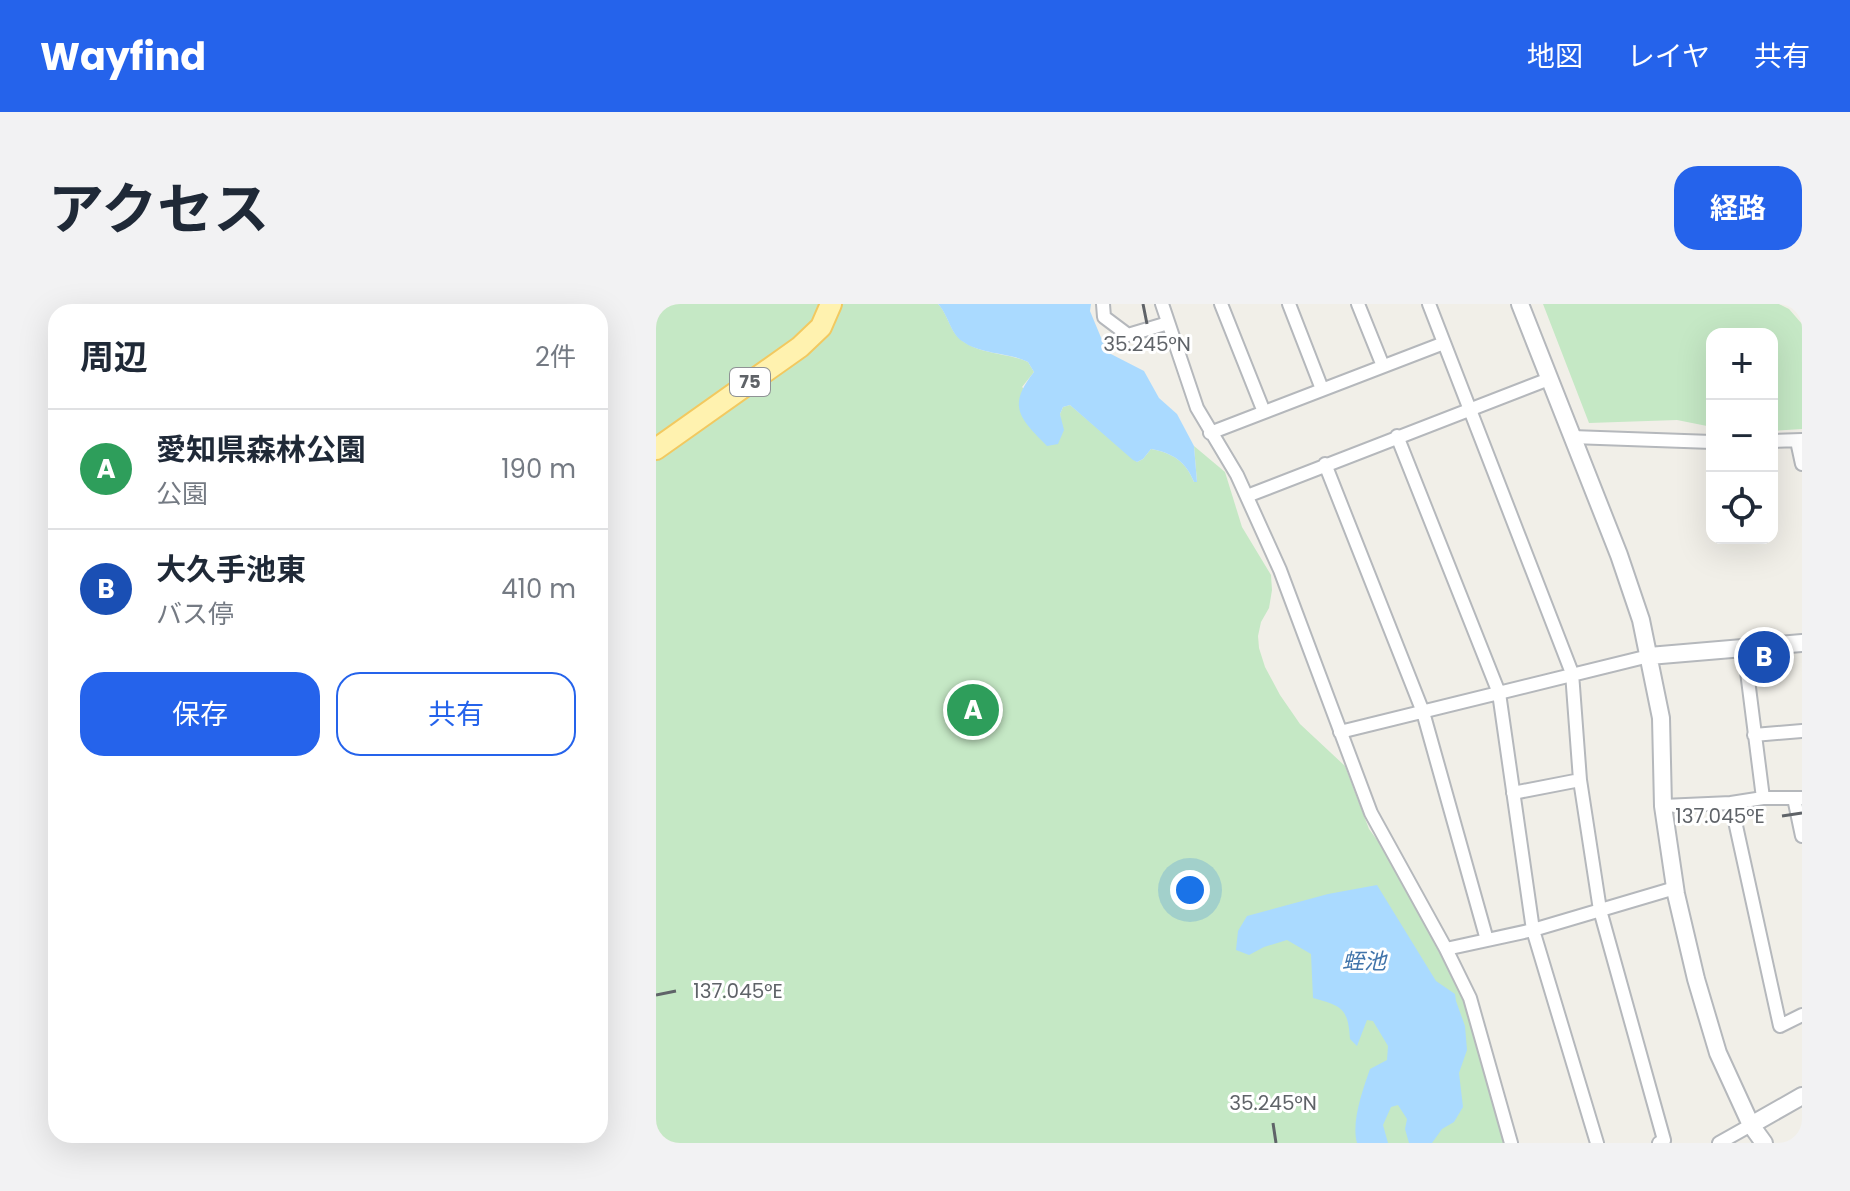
<!DOCTYPE html>
<html lang="ja">
<head>
<meta charset="utf-8">
<style>
  body { margin:0; font-family:Poppins,"Noto Sans JP",sans-serif; background:#f2f2f3; color:#1f2937 }
  .controls { position:absolute; right:24px; top:24px; display:grid; overflow:hidden; border-radius:16px; box-shadow:0 8px 32px #0002 }
  .controls button { width:72px; height:72px; display:grid; place-items:center; padding:0; border:0; border-bottom:2px solid #e0e1e3; background:#fff; color:#1f2937; font:40px sans-serif }
  .you { position:absolute; left:534px; top:586px; width:28px; height:28px; margin:-20px; border:6px solid #fff; border-radius:50%; background:#1a73e8; box-shadow:0 0 0 12px #1a73e833 }
  .badge { display:grid; place-items:center; width:52px; height:52px; border-radius:50%; background:#2563eb; color:#fff; font-size:26px; font-weight:700 }
  .pin { position:absolute; translate:-50% -50%; border:4px solid #fff; box-shadow:0 2px 8px #0006 }
  .list { margin:0; padding:0; list-style:none }
  h2 { display:flex; justify-content:space-between; align-items:center; height:104px; margin:0; padding:0 32px; font-size:34px }
  h2 small { font-size:26px; font-weight:400; color:#747a83 }
  .list li { display:grid; grid-template-columns:52px 1fr auto; gap:24px; align-items:center; box-sizing:border-box; height:120px; padding:0 32px; border-top:2px solid #e0e1e3 }
  .list b { display:block; font-size:30px; white-space:nowrap }
  .list p { margin:0; font-size:26px; white-space:nowrap; color:#747a83 }
  .list em { font-size:26px; font-style:normal; color:#747a83 }
  .actions { display:flex; gap:16px; padding:24px 32px }
  .actions a { flex:1; padding:18px 0; border:2px solid #2563eb; border-radius:24px; text-align:center; font-size:28px; color:#2563eb }
  .actions .main { background:#2563eb; color:#fff }
  .icon { flex:none; width:44px; height:44px; fill:none; stroke:currentColor; stroke-width:2; stroke-linecap:round; stroke-linejoin:round }
  .map { position:relative; flex:none; width:1146px; height:839px; overflow:hidden; border-radius:24px }
  header { display:flex; align-items:center; gap:48px; box-sizing:border-box; height:112px; padding:0 40px; background:#2563eb; color:#fff }
  header strong { font-size:38px }
  nav { display:flex; gap:44px; margin-inline-start:auto; font-size:28px }
  .intro { display:flex; align-items:center; justify-content:space-between; box-sizing:border-box; height:192px; padding:0 48px }
  h1 { margin:0; font-size:56px }
  .button { padding:20px 36px; border-radius:24px; background:#2563eb; color:#fff; font-size:28px; font-weight:700 }
  main { display:flex; gap:48px; padding:0 48px }
  aside { flex:1; background:#fff; border-radius:24px; box-shadow:0 8px 32px #0002 }
  .map>svg:first-child { display:block }
  .green { fill:#c5e8c5 }
  .water { fill:#aadaff }
  .lines { fill:none; stroke-linecap:round; stroke-linejoin:round }
  .minor-casing { stroke:#b5b8bc; stroke-width:16 }
  .tertiary-casing { stroke:#b5b8bc; stroke-width:20 }
  .primary-casing { stroke:#f2c960; stroke-width:24 }
  .minor { stroke:#fff; stroke-width:12 }
  .tertiary { stroke:#fff; stroke-width:16 }
  .primary { stroke:#fff2af; stroke-width:20 }
  .ticks { fill:none; stroke:#5f6368; stroke-width:3 }
  .labels { text-anchor:middle; stroke-width:6; stroke-linejoin:round; paint-order:stroke }
  .shield { fill:#fff; stroke:#8f9295; stroke-width:2 }
  .shield-label { font-size:18px; font-weight:bold; fill:#5f6368 }
  .water-label { font-size:22px; font-style:italic; fill:#4174aa; stroke:#fff }
  .ticks-label { font-size:20px; text-anchor:middle; fill:#5f6368; stroke:#fff; stroke-width:6; stroke-linejoin:round; paint-order:stroke }
</style>
</head>
<body>
<header>
<strong>Wayfind</strong>
<nav><a>地図</a><a>レイヤ</a><a>共有</a></nav>
</header>
<div class="intro"><h1>アクセス</h1><a class="button">経路</a></div>
<main>
<aside>
<h2>周辺<small>2件</small></h2>
<ul class="list">
<li><span class="badge" style="background:#2e9e5b">A</span><div><b>愛知県森林公園</b><p>公園</p></div><em>190 m</em></li>
<li><span class="badge" style="background:#1a4fb4">B</span><div><b>大久手池東</b><p>バス停</p></div><em>410 m</em></li>
</ul>
<div class="actions"><a class="main">保存</a><a>共有</a></div>
</aside>
<div class="map">
<svg width="1146" height="839" viewBox="0 0 1146 839">
  <rect width="100%" height="100%" fill="#f1efe8"/>
  <path class="green" d="M0,0h282c9,9 11,23 19,32 18,19 49,16 71,26l6,10 -12,15 39,36 -1,-9 3,-7 7,-2 67,57 6,-3 8,-10c22,4 35,13 43,33h3l-3,-36 31,26 17,55 29,48 1,15 -3,18 -8,14 -3,14 1,12 6,19 15,28 20,29 45,42 24,63 32,43 65,126 42,145h-852z
    M887,0h236l10,5 13,15v105l-30,2v-97h-60v93l-35,-7 -88,3z"/>
  <path class="water" d="M282,0h153l-1,7 17,41 37,19 15,27 18,16 17,32 3,36h-3c-8,-20 -21,-29 -43,-33l-8,10 -6,3 -4,-2 -63,-55 -7,2 -3,7 4,16 -6,14 -11,2c-28,-28 -40,-40 -13,-74l-6,-10c-20,-10 -47,-7 -66,-21 -12,-8 -14,-27 -24,-37z
    M721,581l59,96 19,13 1,7 9,25 2,24 -8,23 4,34 -9,15 -12,7 -10,14h-23l-4,-14 2,-10 -9,-14 -7,2 -8,18 5,18h-31c-6,-21 6,-54 13,-74l17,-9 1,-14 -15,-25 -6,-1 -10,26 -7,-7c-2,-31 -8,-33 -37,-41l-2,-44 -24,-14 -23,7 -15,8 -13,-5 2,-19 9,-15 81,-22z"/>
  <g class="lines">
    <g class="minor-casing">
      <path id="minor" d="M447,0l1,13 24,18 40,-12
        M506,0l35,104 40,67 43,95 91,243 75,136 24,49 41,145
        M565,0l43,108
        M633,0l33,85
        M702,0l25,62
        M773,0l143,369 8,107 20,130 64,230 -5,3
        M554,129l234,-90
        M741,132l102,257 34,237 64,213
        M916,133l140,5
        M1116,137l30,-1
        M1141,137l5,23
        M669,160l98,248 64,228
        M591,192l302,-117
        M1088,344l19,150
        M684,428l309,-76
        M1098,431l48,-4
        M857,489l67,-13
        M1138,494l8,38
        M1146,494h-39l-32,5 49,223 22,-11
        M1007,502l68,-3
        M790,645l87,-19 142,-42
        M1063,839l32,-18"/>
    </g>
    <g class="tertiary-casing">
      <path id="tertiary" d="M864,0l99,251 22,65 20,98 2,88 13,88 20,85 22,74 33,72 13,18
        M993,352l153,-13
        M1095,821l51,-29"/>
    </g>
    <g class="primary-casing">
      <path id="primary" d="M0,145l144,-102 21,-20 10,-23"/>
    </g>
    <use href="#minor" class="minor"/>
    <use href="#tertiary" class="tertiary"/>
    <use href="#primary" class="primary"/>
  </g>
  <path class="ticks" d="M487,0l4,20M1126,512l20,-3M0,691l20,-4M617,819l3,20"/>
  <g class="labels">
    <rect class="shield" x="74" y="64" width="40" height="28" rx="6"/>
    <g class="shield-label">
      <text x="94" y="84">75</text>
    </g>
    <g class="water-label">
      <text x="708" y="665">蛭池</text>
    </g>
  </g>
  <g class="ticks-label">
    <text x="491" y="47">35.245°N</text>
    <text x="1064" y="519">137.045°E</text>
    <text x="82" y="694">137.045°E</text>
    <text x="617" y="806">35.245°N</text>
  </g>
</svg>
<div class="controls">
<button>+</button>
<button>−</button>
<button><svg class="icon" aria-label="locate" viewBox="0 0 24 24"><circle cx="12" cy="12" r="6"/><path d="M12 2v4M12 18v4M2 12h4M18 12h4"/></svg></button>
</div>
<div class="you"></div>
<div class="pin badge" style="left:317px;top:406px;background:#2e9e5b">A</div>
<div class="pin badge" style="left:1108px;top:353px;background:#1a4fb4">B</div>
</div>
</main>
</body>
</html>
